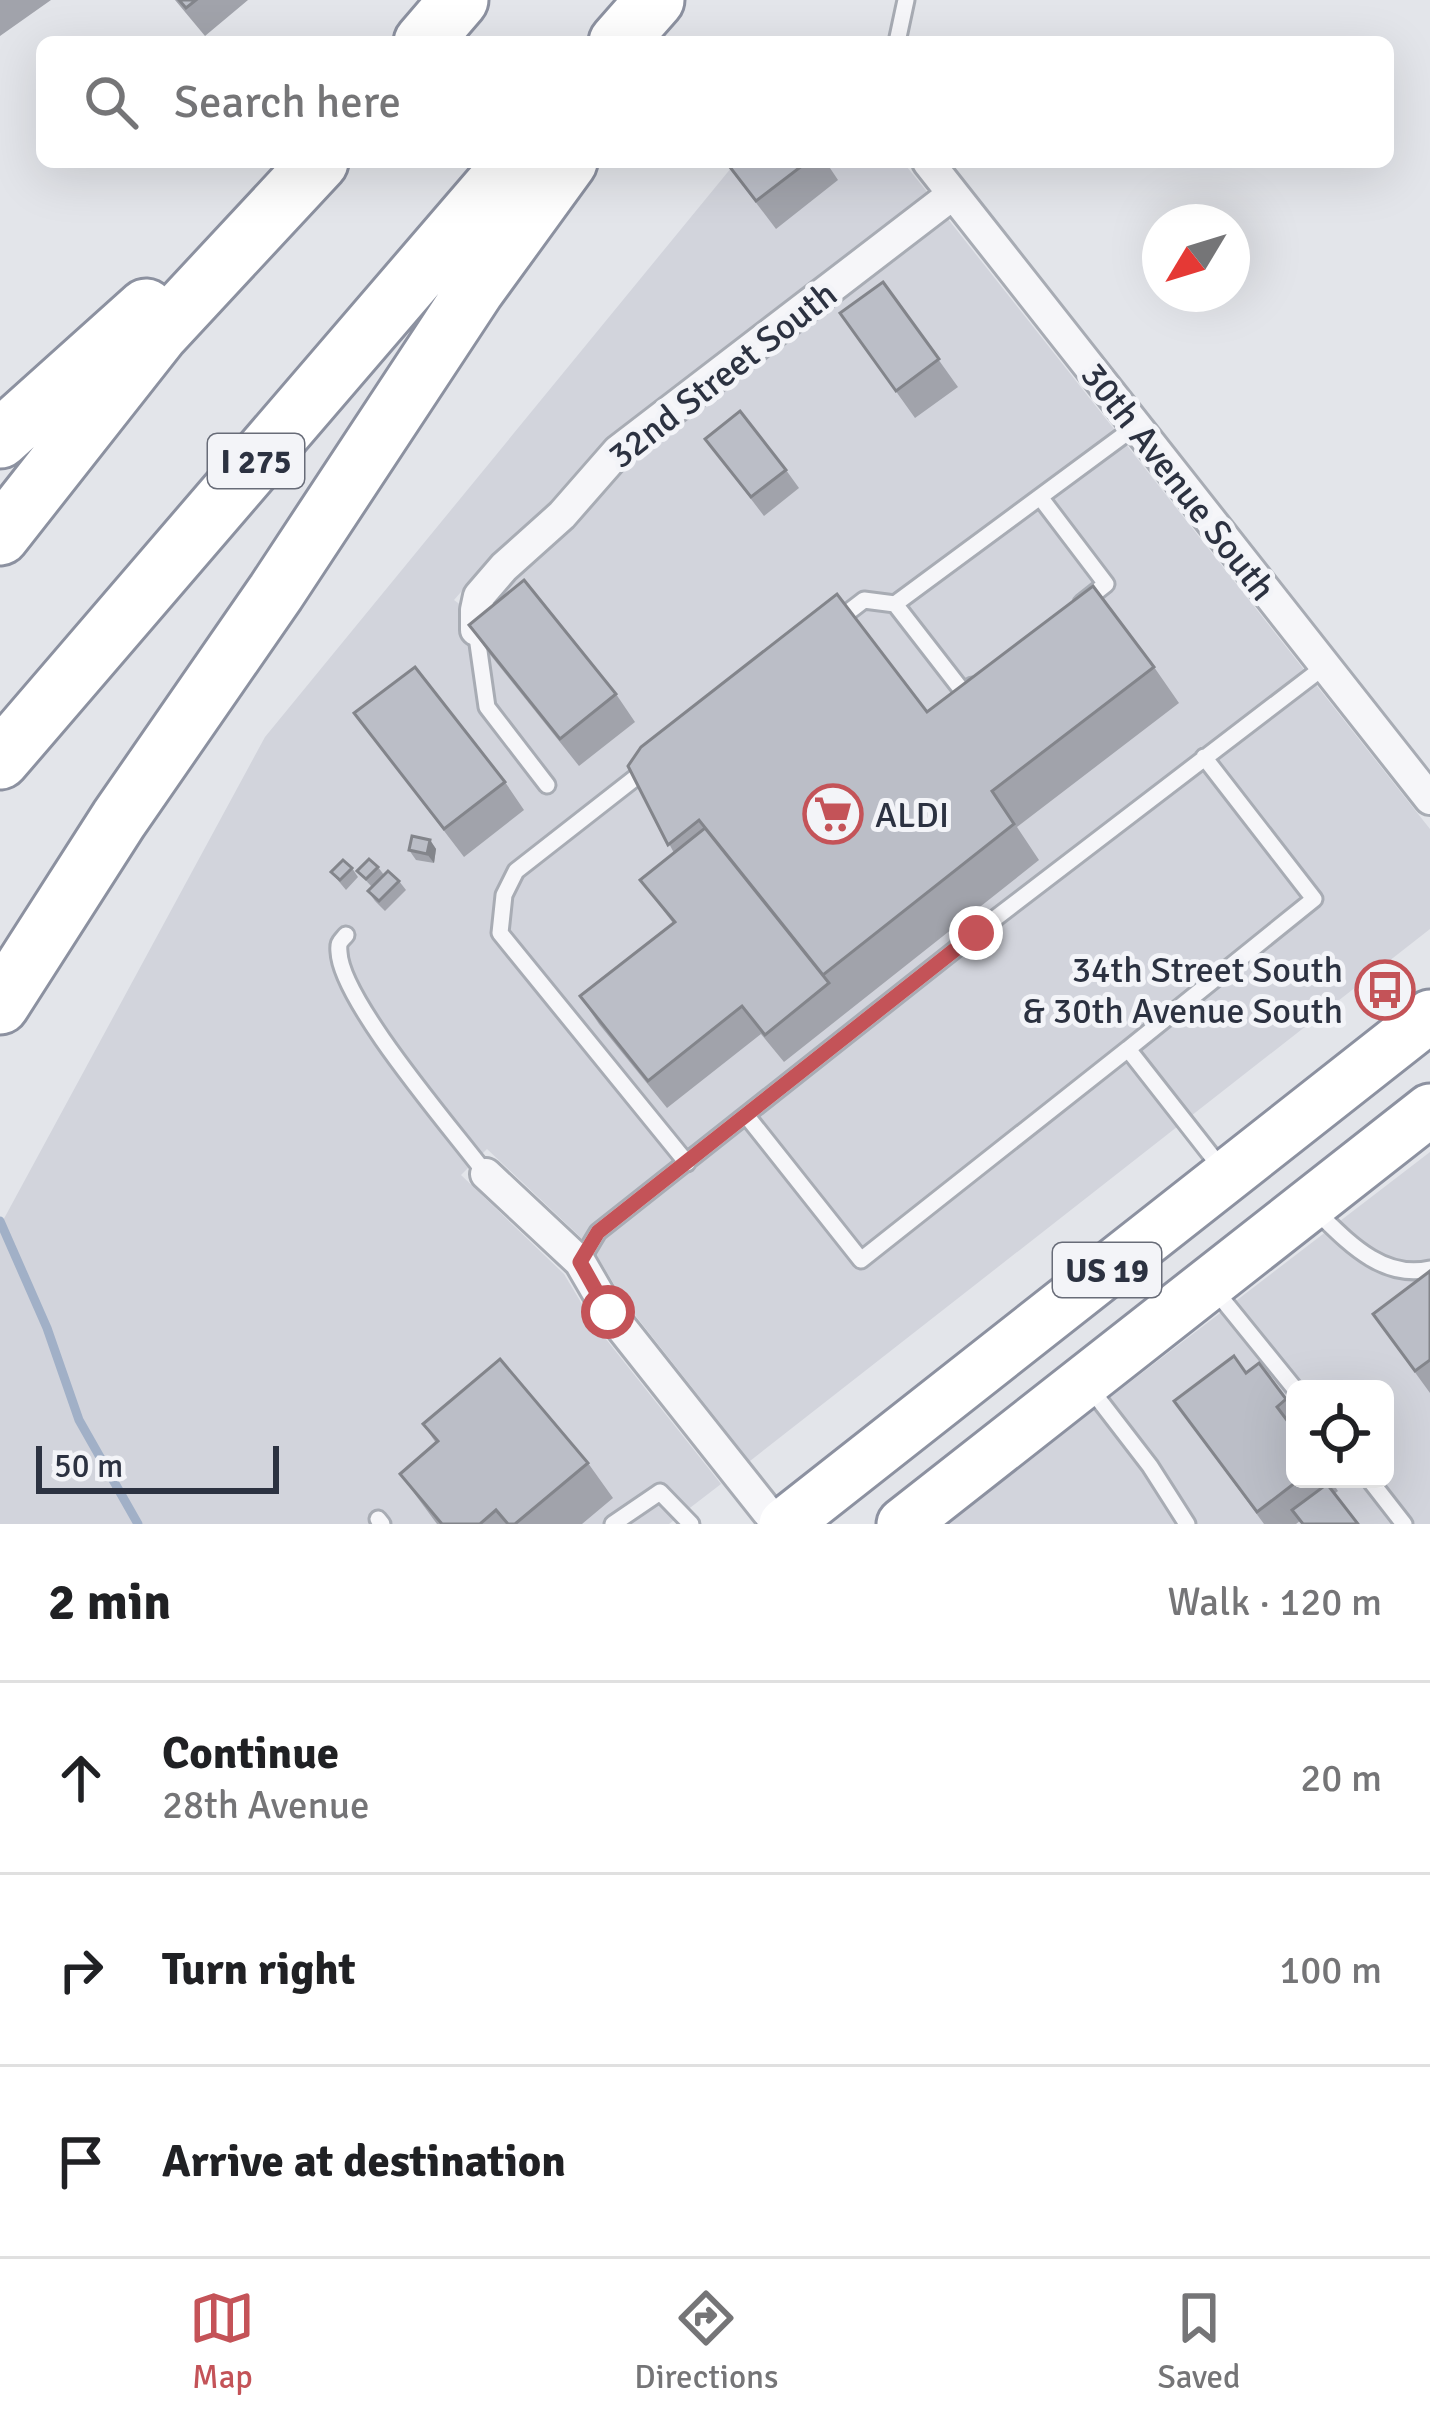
<!DOCTYPE html>
<html lang="en">
<head>
<meta charset="utf-8">
<style>
  body { margin:0; font-family:Signika,sans-serif; background:#f6f6f6; color:#202124 }
  .controls { position:absolute; right:36px; bottom:36px; display:grid; overflow:hidden; border-radius:18px; box-shadow:0 12px 48px #0002 }
  .controls button { width:108px; height:108px; display:grid; place-items:center; padding:0; border:0; border-bottom:3px solid #e0e0e0; background:#fff; color:#202124; font:60px sans-serif }
  .compass { position:absolute; left:1142px; top:204px; width:108px; height:108px; border-radius:50%; background:#fff; box-shadow:0 12px 48px #0002; rotate:232deg }
  .scale { position:absolute; left:36px; bottom:30px; width:243px; box-sizing:border-box; padding-left:12px; border:6px solid #2c3241; border-top:0; font-size:33px; line-height:42px; white-space:nowrap; color:#2c3241; -webkit-text-stroke:9px #f3f4f8; paint-order:stroke }
  .stop { position:absolute; width:36px; height:36px; margin:-27px; border:9px solid #c45358; border-radius:50%; background:#fff }
  .stop.end { background:#c45358; border-color:#fff; box-shadow:0 3px 12px #0008 }
  .list { margin:0; padding:0; list-style:none }
  h2 { display:flex; justify-content:space-between; align-items:center; height:156px; margin:0; padding:0 48px; font-size:51px }
  h2 small { font-size:39px; font-weight:400; color:#757577 }
  .list li { display:grid; grid-template-columns:78px 1fr auto; gap:36px; align-items:center; box-sizing:border-box; height:192px; padding:0 48px; border-top:3px solid #e0e0e0 }
  .list b { display:block; font-size:45px; white-space:nowrap }
  .list p { margin:0; font-size:39px; white-space:nowrap; color:#757577 }
  .list em { font-size:39px; font-style:normal; color:#757577 }
  .icon { flex:none; width:66px; height:66px; fill:none; stroke:currentColor; stroke-width:2; stroke-linecap:round; stroke-linejoin:round }
  .map { position:relative; flex:none; width:1430px; height:1524px; overflow:hidden }
  .search { position:absolute; background:#fff; box-shadow:0 12px 48px #0002; left:36px; right:36px; top:36px; height:132px; display:flex; align-items:center; gap:30px; box-sizing:border-box; padding:0 42px; border-radius:18px; color:#757577; font-size:45px }
  .sheet { height:732px; background:#fff }
  nav { display:flex; justify-content:space-around; align-items:center; box-sizing:border-box; height:168px; border-top:3px solid #e0e0e0; background:#fff; font-size:33px; color:#757577 }
  nav a { display:grid; justify-items:center; gap:6px }
  nav .on { color:#c45358 }
  .map>svg:first-child { display:block }
  .built { fill:#d2d4dc; fill-rule:evenodd }
  .lines { fill:none; stroke-linecap:round; stroke-linejoin:round }
  .stream { stroke:#a1b0c7; stroke-width:9 }
  .service-casing { stroke:#a8acb4; stroke-width:21 }
  .minor-casing { stroke:#a8acb4; stroke-width:36 }
  .trunk-casing { stroke:#8c91a0; stroke-width:57 }
  .motorway-casing { stroke:#8c91a0; stroke-width:63 }
  .service { stroke:#f6f6f9; stroke-width:15 }
  .minor { stroke:#f6f6f9; stroke-width:30 }
  .trunk { stroke:#fff; stroke-width:51 }
  .motorway { stroke:#fff; stroke-width:57 }
  .wall { fill:#a1a3ab }
  .shaded-wall { fill:#83858b }
  .building { fill:#bbbec7; stroke:#83858b; stroke-width:3 }
  .route { stroke:#c45358; stroke-width:15 }
  .labels { text-anchor:middle; stroke-width:10; stroke-linejoin:round; paint-order:stroke }
  .shield { fill:#f3f4f8; stroke:#686c78; stroke-width:3 }
  .shield-label { font-size:33px; font-weight:bold; fill:#2c3241 }
  .street-label { font-size:36px; fill:#2c3241; stroke:#f3f4f8 }
  .poi-label { font-size:36px; fill:#2c3241; stroke:#f3f4f8; text-anchor:start }
</style>
</head>
<body>
<div class="map">
<svg width="1430" height="1524" viewBox="0 0 1430 1524">
  <rect width="100%" height="100%" fill="#e3e5ea"/>
  <path class="built" d="M736,162h167l25,31 -320,244 -59,66 -56,52 -39,45 27,20 36,-42 58,-53 55,-62 318,-244 482,610v100l-680,532 -126,-160 -31,-52 -106,-100 -26,26 103,99 30,50 127,160 -52,40h-669v-298l265,-489z
    M1430,1152v372h-485zM1295,1389h90v90h-90z"/>
  <g class="lines">
    <path class="stream" d="M0,1221l47,107 32,92 59,104"/>
    <g class="service-casing">
      <path id="service" d="M897,42l9,-42
        M1040,497l66,87 -24,19
        M895,604l69,89 8,-7
        M834,623l30,-23 31,4 241,-178
        M476,630l11,77 60,78
        M649,767l-133,104 -12,24 -4,38 187,230
        M346,935c-6,7 -8,7 -7,17 2,49 114,178 147,222
        M1128,1049l186,-150 -110,-142
        M746,1115l115,145 267,-211 94,120
        M1316,1211c31,30 66,69 114,58
        M580,1262l18,-30 378,-299 349,-267
        M1214,1289l81,100
        M1090,1388l60,78 37,58
        M1369,1479l35,45
        M378,1519l4,5
        M613,1524l47,-32 31,32"/>
    </g>
    <g class="minor-casing">
      <path id="minor" d="M928,162l502,637
        M476,630v-20l3,-14 25,-29 58,-52 56,-64 335,-257
        M486,1174l94,88 29,50 168,212"/>
    </g>
    <g class="trunk-casing">
      <path id="trunk" d="M785,1524l645,-508
        M903,1524l527,-414"/>
    </g>
    <g class="motorway-casing">
      <path id="motorway" d="M423,42l36,-42
        M618,42l37,-42
        M0,439l146,-131
        M0,536l159,-202 160,-172
        M0,760l514,-598
        M0,1005l119,-186 157,-227 199,-302 93,-128"/>
    </g>
    <use href="#service" class="service"/>
    <use href="#minor" class="minor"/>
    <use href="#trunk" class="trunk"/>
    <use href="#motorway" class="motorway"/>
  </g>
  <path class="wall" d="M0,0h51l-51,36z
    M175,0h73l-43,36z
    M725,162h101l12,18 -62,49z
    M883,282l75,105 -43,31 -75,-105z
    M705,439l81,31 13,18 -35,28z
    M469,625l147,69 19,28 -56,44 -91,-114z
    M1154,667l25,36 -162,124 22,33 -255,202 -23,-28 -94,74 -68,-84 -19,-28 93,-73 -33,-43 34,-27 -46,-87 299,-54z
    M354,713l151,69 19,28 -60,47z
    M430,840l6,9 -2,14 -18,-3 -7,-10z
    M378,867l6,8 15,6 7,9 -21,21 -10,-10 -7,-10 4,-4 -15,-16z
    M352,868l6,9 -12,13 -15,-18z
    M1430,1271v122l-32,-44z
    M1259,1363l36,49v67h35l8,12 -42,33h-32l-90,-123 72,-28z
    M423,1424l165,39 25,35 -31,26h-145l-37,-50 36,-31z"/>
  <path class="shaded-wall" d="M430,840l6,9 -2,14 -7,-9z"/>
  <path class="building" d="M179,0h17l-10,8z
    M726,162h81l-51,39z
    M883,282l56,77 -43,32 -56,-78z
    M740,411l46,59 -35,27 -46,-58z
    M524,580l92,114 -56,45 -91,-114z
    M1093,586l61,81 -162,124 22,33 -191,151 -124,-155 -31,25 -40,-79 13,-19 196,-153 90,118z
    M415,667l90,115 -61,47 -90,-116z
    M705,828l124,155 -64,52 -23,-29 -94,75 -68,-85 95,-74 -35,-42z
    M412,836l18,4 -3,14 -18,-4z
    M369,859l9,8 -12,12 -9,-8z
    M343,860l9,8 -12,12 -9,-8z
    M388,871l11,10 -20,20 -11,-10z
    M1430,1271v89l-15,11 -42,-57z
    M1234,1356l12,17 13,-10 27,36 -9,8 18,24v48h5l-43,33 -83,-111z
    M500,1359l88,104 -73,61h-7l-12,-14 -16,14h-38l-42,-50 38,-33 -15,-17z
    M1327,1484l31,40h-55l-11,-14z"/>
  <g class="lines">
    <path class="route" d="M608,1312l-28,-50 18,-30 378,-299"/>
  </g>
  <defs>
    <g id="supermarket-ring" transform="scale(3)"><circle r="9.5" fill="#f3f4f8" stroke="#c45358" stroke-width="1.5"/><path d="M-6-5.5h2.5l.6 2H6L4.5 2H-2.5L-4.4-4H-6ZM-1.5 3.2a1.3 1.3 0 1 0 .1 0ZM3 3.2a1.3 1.3 0 1 0 .1 0Z" fill="#c45358"/></g>
    <g id="bus-ring" transform="scale(3)"><circle r="9.5" fill="#f3f4f8" stroke="#c45358" stroke-width="1.5"/><path d="M-5-6H5V4H4V6H2V4H-2V6H-4V4H-5ZM-3.5-4V0h7V-4ZM-3.5 1.2v1.5H-2V1.2ZM2 1.2v1.5H3.5V1.2Z" fill="#c45358"/></g>
  </defs>
  <g fill-rule="evenodd">
    <use href="#supermarket-ring" x="833" y="814"/>
    <use href="#bus-ring" x="1385" y="990"/>
  </g>
  <g class="labels">
    <g class="shield">
      <rect x="208" y="434" width="96" height="54" rx="9"/>
      <rect x="1053" y="1243" width="108" height="54" rx="9"/>
    </g>
    <g class="shield-label">
      <text x="256" y="473">I 275</text>
      <text x="1107" y="1282">US 19</text>
    </g>
    <g class="street-label">
      <text transform="translate(722 374) rotate(-38)" y="13">32nd Street South</text>
      <text transform="translate(1179 481) rotate(52)" y="13">30th Avenue South</text>
    </g>
    <g class="poi-label">
      <text x="875" y="827">ALDI</text>
      <text x="1343" y="982" text-anchor="end">34th Street South<tspan x="1343" dy="41">&amp; 30th Avenue South</tspan></text>
    </g>
  </g>
</svg>
<div class="controls">
<button><svg class="icon" aria-label="locate" viewBox="0 0 24 24"><circle cx="12" cy="12" r="6"/><path d="M12 2v4M12 18v4M2 12h4M18 12h4"/></svg></button>
</div>
<svg class="compass" viewBox="-18 -18 36 36"><path d="M0-13l5 13h-10z" fill="#e53935"/><path d="M0 13l5-13h-10z" fill="#757577"/></svg>
<div class="scale">50 m</div>
<div class="stop" style="left:608px;top:1312px"></div>
<div class="stop end" style="left:976px;top:933px"></div>
<div class="search"><svg class="icon" aria-label="search" viewBox="0 0 24 24"><circle cx="10" cy="10" r="6"/><path d="M15 15l6 6"/></svg>Search here</div>
</div>
<section class="sheet">
<h2>2 min<small>Walk · 120 m</small></h2>
<ul class="list">
<li><svg class="icon" aria-label="ahead" viewBox="0 0 24 24"><path d="M12 20V5M6 11l6-6 6 6"/></svg><div><b>Continue</b><p>28th Avenue</p></div><em>20 m</em></li>
<li><svg class="icon" aria-label="right" viewBox="0 0 24 24"><path d="M7 20v-9h11M14 6l5 5-5 5"/></svg><div><b>Turn right</b></div><em>100 m</em></li>
<li><svg class="icon" aria-label="arrive" viewBox="0 0 24 24"><path d="M6 21V4h12l-3 4 3 4H6"/></svg><div><b>Arrive at destination</b></div></li>
</ul>
</section>
<nav>
<a class="on"><svg class="icon" aria-label="map" viewBox="0 0 24 24"><path d="M3 6l6-2 6 2 6-2v14l-6 2-6-2-6 2zM9 4v14M15 6v14"/></svg>Map</a>
<a><svg class="icon" aria-label="directions" viewBox="0 0 24 24"><path d="M12 3l9 9-9 9-9-9zM9 14v-3h6M13 9l2 2-2 2"/></svg>Directions</a>
<a><svg class="icon" aria-label="saved" viewBox="0 0 24 24"><path d="M7 4h10v16l-5-4-5 4z"/></svg>Saved</a>
</nav>
</body>
</html>
